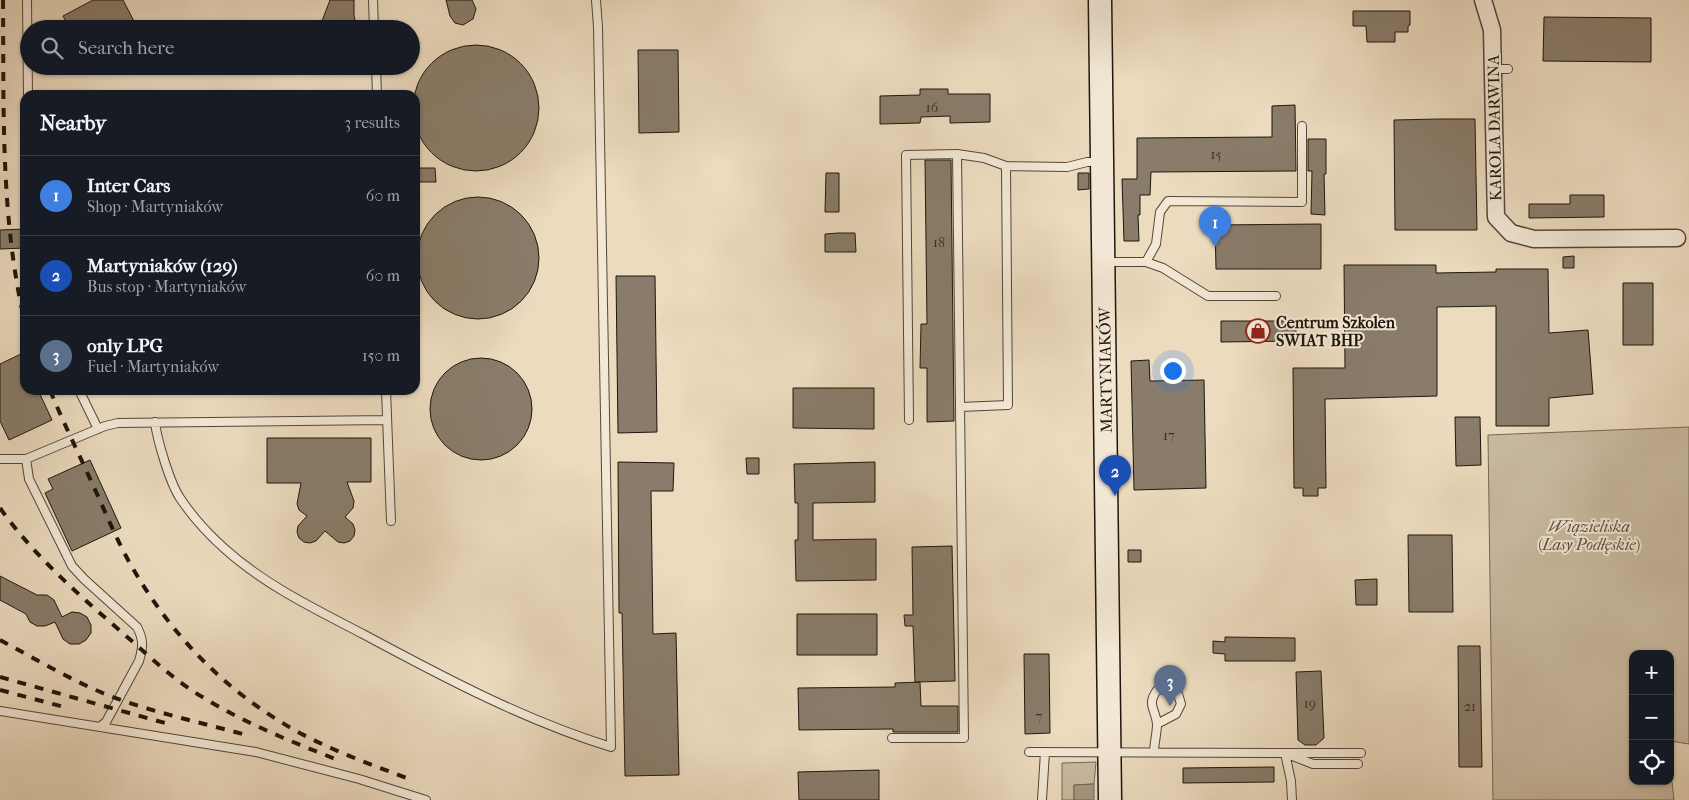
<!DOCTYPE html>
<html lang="en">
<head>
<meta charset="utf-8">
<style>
  body { margin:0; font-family:"IM FELL French Canon",serif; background:#242831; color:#f1f3f6 }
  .controls { position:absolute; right:15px; bottom:15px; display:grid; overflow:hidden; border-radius:10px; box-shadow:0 1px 4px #0004 }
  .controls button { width:45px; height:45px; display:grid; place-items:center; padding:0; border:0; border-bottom:1px solid #363941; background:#171b24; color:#f1f3f6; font:25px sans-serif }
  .you { position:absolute; left:1172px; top:370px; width:18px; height:18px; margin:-12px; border:4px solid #fff; border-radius:50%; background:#1a73e8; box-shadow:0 0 0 8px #1a73e833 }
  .badge { display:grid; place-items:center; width:32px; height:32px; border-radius:50%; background:#7c3aed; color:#fff; font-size:16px; font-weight:700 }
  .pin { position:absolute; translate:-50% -41px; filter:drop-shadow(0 1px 2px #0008) }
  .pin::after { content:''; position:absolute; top:26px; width:18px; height:15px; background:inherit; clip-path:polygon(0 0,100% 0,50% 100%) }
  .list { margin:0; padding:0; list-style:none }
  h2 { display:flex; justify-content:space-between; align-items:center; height:65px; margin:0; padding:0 20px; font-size:21px }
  h2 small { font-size:16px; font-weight:400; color:#9ea1a6 }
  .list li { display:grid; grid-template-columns:32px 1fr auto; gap:15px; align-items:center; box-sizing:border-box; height:80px; padding:0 20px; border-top:1px solid #363941 }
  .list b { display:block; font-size:19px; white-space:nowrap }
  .list p { margin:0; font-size:16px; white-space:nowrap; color:#9ea1a6 }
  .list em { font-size:16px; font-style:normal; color:#9ea1a6 }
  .icon { flex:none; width:28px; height:28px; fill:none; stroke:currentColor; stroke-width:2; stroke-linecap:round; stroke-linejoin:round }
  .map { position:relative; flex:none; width:1689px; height:800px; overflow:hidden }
  .search { position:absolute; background:#171b24; box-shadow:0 1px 4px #0004; left:20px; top:20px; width:400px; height:55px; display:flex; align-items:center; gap:12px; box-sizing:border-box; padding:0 18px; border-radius:28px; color:#9ea1a6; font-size:19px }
  .panel { position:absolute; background:#171b24; box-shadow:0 1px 4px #0004; left:20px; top:90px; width:400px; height:305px; border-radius:15px }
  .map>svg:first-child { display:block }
  .green { fill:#c9baa1; stroke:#746857 }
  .water { fill:#a69882; stroke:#706453 }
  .building { fill:#897c6a; stroke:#1e160d }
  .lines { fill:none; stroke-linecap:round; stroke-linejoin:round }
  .lane-casing { stroke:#52473a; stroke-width:10 }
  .street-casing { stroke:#52473a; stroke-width:19 }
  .secondary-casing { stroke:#1e160d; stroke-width:25 }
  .lane { stroke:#f3e8d5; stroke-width:8 }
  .street { stroke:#f3e8d5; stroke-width:16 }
  .secondary { stroke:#f3e8d5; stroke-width:22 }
  .rail { stroke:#1e160d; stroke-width:4; stroke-dasharray:9 9; stroke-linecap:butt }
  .labels { text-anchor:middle; stroke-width:4; stroke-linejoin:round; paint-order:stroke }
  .number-label { font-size:14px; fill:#393024 }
  .street-label { font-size:16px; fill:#1e160d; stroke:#f3e8d5 }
  .poi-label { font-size:16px; font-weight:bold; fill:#1e160d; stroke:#f3e8d5; text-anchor:start }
  .park-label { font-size:16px; font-style:italic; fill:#5a4f41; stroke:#f3e8d5 }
</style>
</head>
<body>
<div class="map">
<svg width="1689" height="800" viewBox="0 0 1689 800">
  <rect width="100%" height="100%" fill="#ecdbbf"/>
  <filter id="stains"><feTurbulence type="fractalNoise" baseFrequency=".004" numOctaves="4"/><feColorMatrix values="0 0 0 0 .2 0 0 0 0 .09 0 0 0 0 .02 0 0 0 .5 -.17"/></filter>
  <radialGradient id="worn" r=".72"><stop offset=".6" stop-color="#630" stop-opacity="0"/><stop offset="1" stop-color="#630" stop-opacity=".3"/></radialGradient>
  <path class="green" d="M1689,427v317l-19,-3v-87h-37v127h37v-17l4,36h-181l-5,-365z
    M1096,762l-2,22 -20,1v15h-12v-37z"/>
  <path class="water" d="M1094,784v16h-20v-15z"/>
  <path class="building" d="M93,0h30l15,29h-68l-7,-13z
    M330,0h24v16l2,7 -1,6h-10l-6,-4 -7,4h-7l-3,-8z
    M446,0h26l4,9 -3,10 -10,6 -8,-2 -5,-7z
    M1353,11h57v14l-2,1v6h-13v10h-28l-1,-16h-13z
    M1544,17l107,1v44l-108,-1z
    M413 108a63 63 0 1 1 126 0a63 63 0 1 1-126 0Z
    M638,50h40l1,82 -40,1z
    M920,89h28v5h42v28l-40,1v-7l-29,1 -1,6 -40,1v-28l40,-1z
    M1295,105l1,66 -145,1 -1,23h-10v20h-2l1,26h-15l-2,-62h15v-41l135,-1v-31z
    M1438,119h37l2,111h-82l-1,-110z
    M1308,139h18v35h-2l1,41 -14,-1 1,-43h-4z
    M925,160h26l3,261 -27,1v-54h-7l1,-44h6z
    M416,168h19l1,14h-19z
    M826,173h13v39h-14z
    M1078,173h11v16l-11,1z
    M1570,195h34v22l-75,1v-14h41z
    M417 258a61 61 0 1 1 122 0a61 61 0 1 1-122 0Z
    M1321,224v45h-105l-1,-44z
    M25,229v19l-25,1v-19z
    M838,233h17l1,19h-31v-18z
    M1574,256v12h-11v-11z
    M1344,265h92v8l60,-1v-3h52l1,64 39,-3 5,64 -44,4v28h-53v-120l-59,1v89l-112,3 1,89h-8v8h-15v-8h-9l-1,-120h52z
    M616,276h39l2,156 -39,1z
    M1623,283h30v62h-30z
    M1221,321h75v20l-75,1z
    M21,354l4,8v28h13l14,30 -43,20 -9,-19v-57z
    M430 409a51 51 0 1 1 102 0a51 51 0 1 1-102 0Z
    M1149,360l1,21 54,-1 2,108 -72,2 -3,-129z
    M793,388h81v41l-81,-1z
    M1455,417h25l1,48 -25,1z
    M267,438h104v44h-24l7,19 -1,7 -8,9 8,7 2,6 -1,6 -4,5 -6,2 -6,-1 -13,-11 -9,10 -6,2 -6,-1 -5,-4 -2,-6 1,-6 9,-10 -8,-6 -2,-6 4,-21h-34z
    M746,458h13v16h-12z
    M90,460l31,68 -49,23 -27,-58 8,-4 -5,-10z
    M618,462l56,1 -1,28h-22l2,143 23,-1 3,142 -54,1 -3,-163h-3z
    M875,462v40l-62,1v37l63,-1v41l-80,1 -1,-41h3v-37h-3l-1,-39z
    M1408,535h44l1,77h-44z
    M952,546l3,135 -40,1 -2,-56h-8l-1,-11h9l-1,-68z
    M1128,550h13v12h-13z
    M0,576l37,19h10l7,5 8,17 10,-5 8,1 7,4 4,8v8l-5,7 -7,4h-9l-7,-5 -8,-17 -10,4h-8l-7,-4 -4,-8 -26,-14z
    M1377,579v26h-21l-1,-25z
    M797,614h80v41h-80z
    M1225,637l70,1v23h-70v-7l-12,-1v-12l12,1z
    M1458,646h22l2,121h-23z
    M1024,654h25l1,79 -25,1z
    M1321,671l3,67 -8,7h-11l-7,-5 -2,-68z
    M920,682l1,24h37v26h-65v-3l-94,1 -1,-42 97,-1v-4z
    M1274,767v15l-91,1v-15z
    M879,770v30h-80l-1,-28z"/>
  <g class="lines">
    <g class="lane-casing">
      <path id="lane" d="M27,0l1,95
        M373,0l1,29
        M376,66l1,29
        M1493,69h15
        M1105,262h41l10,-18 4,-32 8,-11 134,1v-76
        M1146,262l17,6 45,28h68
        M79,390l19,39
        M386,390l5,131
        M960,407l48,-2 -2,-239
        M909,420l-3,-265 51,-1 27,4 22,8 61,1 20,-5h14
        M155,422c2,18 15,61 25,76 12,18 28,36 45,51 40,36 90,60 138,85 80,43 161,86 248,113l-13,-720 -2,-27
        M0,459h26l79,-33 13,-3 269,-3
        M26,459l3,20 43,87 12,13 53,48c7,13 6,21 2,34l-33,61 -5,4
        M0,711l256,41 103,27 67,21
        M892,738h72l-7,-584
        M1029,752l256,1 28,11h45
        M1154,753c0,-10 3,-19 3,-29 -1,-15 -11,-18 0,-34l11,-1 10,5 3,10 -5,10 -19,10
        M1042,800l3,-48
        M1292,800l-1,-19 -6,-28h76"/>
    </g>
    <g class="street-casing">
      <path id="street" d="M1483,0l9,30 4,187 15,16 23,6 143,-1"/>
    </g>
    <g class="secondary-casing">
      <path id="secondary" d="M1100,0l10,800"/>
    </g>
    <use href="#lane" class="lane"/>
    <use href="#street" class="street"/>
    <use href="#secondary" class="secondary"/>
    <path class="rail" d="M3,0c1,108 -3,217 22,323
      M50,390c13,32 28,62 42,93 14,30 26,61 43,89 36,61 85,113 146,150 40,25 84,40 128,57
      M0,508c35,49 79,87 125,127 25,22 50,46 79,63 43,26 88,44 134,62
      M0,640c36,19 72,41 110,56 45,17 93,27 140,40
      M0,677l165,46
      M0,690l68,18"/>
  </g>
  <defs>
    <g id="shop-ring" transform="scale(1.25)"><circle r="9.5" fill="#f3e8d5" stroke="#8f2418" stroke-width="1.5"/><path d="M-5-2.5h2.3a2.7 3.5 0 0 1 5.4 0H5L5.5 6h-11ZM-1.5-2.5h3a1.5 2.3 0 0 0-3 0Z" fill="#8f2418"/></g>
  </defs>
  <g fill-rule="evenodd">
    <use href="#shop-ring" x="1258" y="331"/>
  </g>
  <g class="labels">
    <g class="number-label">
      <text x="932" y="112">16</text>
      <text x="1216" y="159">15</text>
      <text x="939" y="247">18</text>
      <text x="1169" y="440">17</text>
      <text x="1310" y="708">19</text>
      <text x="1470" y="711">21</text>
      <text x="1039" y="721">7</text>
    </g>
    <g class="street-label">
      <text transform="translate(1494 128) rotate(-91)" y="6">KAROLA DARWINA</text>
      <text transform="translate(1105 370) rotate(-91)" y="6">MARTYNIAKÓW</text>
    </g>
    <g class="poi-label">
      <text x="1276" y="328">Centrum Szkolen<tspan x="1276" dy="18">SWIAT BHP</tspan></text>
    </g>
    <g class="park-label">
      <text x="1589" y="532">Wiązieliska<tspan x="1589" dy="18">(Lasy Podłęskie)</tspan></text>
    </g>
  </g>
  <rect width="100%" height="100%" filter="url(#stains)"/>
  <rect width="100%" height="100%" fill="url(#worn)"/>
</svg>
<div class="controls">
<button>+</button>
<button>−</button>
<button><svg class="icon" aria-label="locate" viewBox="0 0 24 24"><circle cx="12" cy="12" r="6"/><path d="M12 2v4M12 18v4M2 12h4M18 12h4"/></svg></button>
</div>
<div class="you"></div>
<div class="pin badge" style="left:1215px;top:247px;background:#3f7fe0">1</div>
<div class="pin badge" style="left:1115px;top:496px;background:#1a4fb4">2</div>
<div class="pin badge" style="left:1170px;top:706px;background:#5c6f8a">3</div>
<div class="search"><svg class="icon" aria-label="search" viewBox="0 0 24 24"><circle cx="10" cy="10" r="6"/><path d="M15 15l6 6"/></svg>Search here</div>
<section class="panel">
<h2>Nearby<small>3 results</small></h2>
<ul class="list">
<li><span class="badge" style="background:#3f7fe0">1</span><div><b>Inter Cars</b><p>Shop · Martyniaków</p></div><em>60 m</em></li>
<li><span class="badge" style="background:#1a4fb4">2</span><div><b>Martyniaków (129)</b><p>Bus stop · Martyniaków</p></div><em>60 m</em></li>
<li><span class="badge" style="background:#5c6f8a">3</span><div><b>only LPG</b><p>Fuel · Martyniaków</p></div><em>150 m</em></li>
</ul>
</section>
</div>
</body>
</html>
